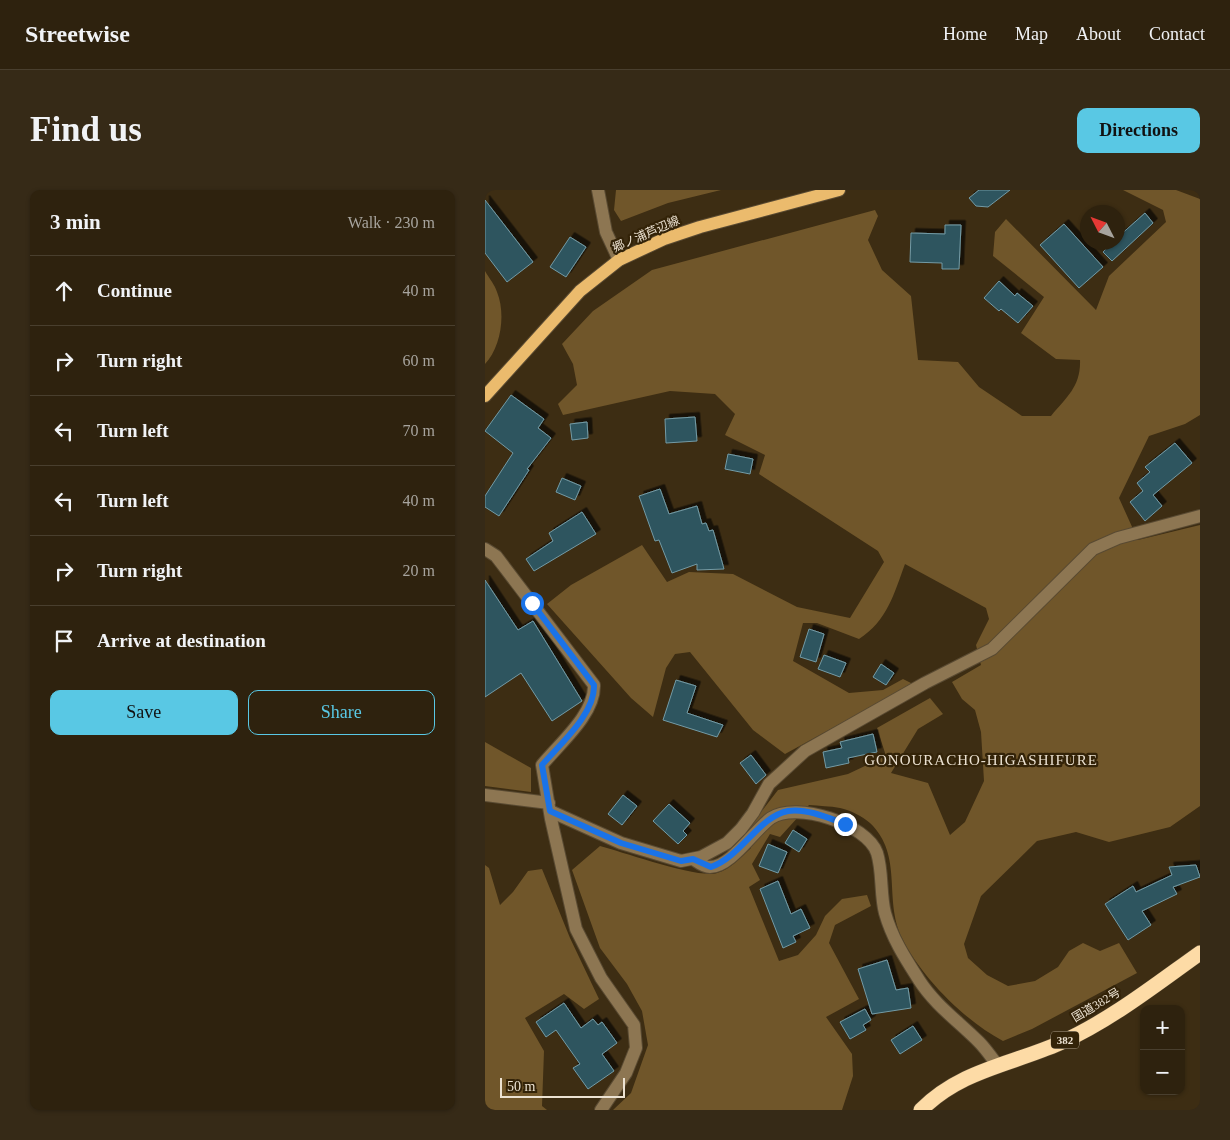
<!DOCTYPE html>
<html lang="en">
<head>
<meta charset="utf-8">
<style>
  body { margin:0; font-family:"Times New Roman","Noto Sans JP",serif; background:#362a17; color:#f1f3f6 }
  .controls { position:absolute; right:15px; bottom:15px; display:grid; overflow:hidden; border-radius:10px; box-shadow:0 1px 4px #0004 }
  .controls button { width:45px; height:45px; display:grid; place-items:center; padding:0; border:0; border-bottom:1px solid #493f2e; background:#2e220e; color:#f1f3f6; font:25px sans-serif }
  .compass { position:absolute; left:595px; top:15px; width:45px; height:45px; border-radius:50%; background:#2e220e; box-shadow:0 1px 4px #0004; rotate:312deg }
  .scale { position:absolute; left:15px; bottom:12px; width:125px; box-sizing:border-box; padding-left:5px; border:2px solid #ece2d2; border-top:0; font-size:14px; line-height:18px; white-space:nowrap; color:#ece2d2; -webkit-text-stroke:4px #332308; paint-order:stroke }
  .stop { position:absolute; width:15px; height:15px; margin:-11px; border:4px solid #1a73e8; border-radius:50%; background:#fff }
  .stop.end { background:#1a73e8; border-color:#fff; box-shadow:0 1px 5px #0008 }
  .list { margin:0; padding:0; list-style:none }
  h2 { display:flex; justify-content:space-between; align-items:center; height:65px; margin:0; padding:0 20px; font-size:21px }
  h2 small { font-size:16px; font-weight:400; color:#a7a49e }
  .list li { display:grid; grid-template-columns:32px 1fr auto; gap:15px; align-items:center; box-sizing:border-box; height:70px; padding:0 20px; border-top:1px solid #493f2e }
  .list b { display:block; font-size:19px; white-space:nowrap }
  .list em { font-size:16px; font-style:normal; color:#a7a49e }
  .actions { display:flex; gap:10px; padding:15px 20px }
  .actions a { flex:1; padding:11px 0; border:1px solid #59c8e4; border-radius:10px; text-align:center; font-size:18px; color:#59c8e4 }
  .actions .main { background:#59c8e4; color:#111 }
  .icon { flex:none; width:28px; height:28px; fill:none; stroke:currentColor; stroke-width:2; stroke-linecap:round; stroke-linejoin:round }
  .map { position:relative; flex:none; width:715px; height:920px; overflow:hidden; border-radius:10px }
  header { display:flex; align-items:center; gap:30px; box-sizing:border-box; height:70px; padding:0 25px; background:#2e220e; border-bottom:1px solid #493f2e }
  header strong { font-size:24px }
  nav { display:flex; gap:28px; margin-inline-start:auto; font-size:18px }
  .intro { display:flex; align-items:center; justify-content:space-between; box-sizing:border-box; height:120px; padding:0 30px }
  h1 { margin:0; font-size:35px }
  .button { padding:12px 22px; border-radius:10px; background:#59c8e4; color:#111; font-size:18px; font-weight:700 }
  main { display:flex; gap:30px; padding:0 30px }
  aside { flex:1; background:#2e220e; border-radius:10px; box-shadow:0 1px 4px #0004 }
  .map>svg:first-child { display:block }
  .green { fill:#70562a }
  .building { fill:#2e545e; stroke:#739ba6; filter:url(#shadow) }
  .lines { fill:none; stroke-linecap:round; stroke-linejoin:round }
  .minor-casing { stroke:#594a32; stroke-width:14 }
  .major-casing { stroke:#594a32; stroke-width:14 }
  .highway-casing { stroke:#594a32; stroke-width:16 }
  .minor { stroke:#8d7652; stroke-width:12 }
  .major { stroke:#ebbb6d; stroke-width:12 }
  .highway { stroke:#fddba6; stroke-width:15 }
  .route { stroke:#1a73e8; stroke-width:6 }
  .labels { text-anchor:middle; stroke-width:4.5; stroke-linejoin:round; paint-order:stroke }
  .shield { fill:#332308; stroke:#b4a995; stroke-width:1 }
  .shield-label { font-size:11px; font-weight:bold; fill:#ece2d2 }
  .street-label { font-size:12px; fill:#ece2d2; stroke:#332308 }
  .quarter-label { font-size:15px; letter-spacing:1px; fill:#ece2d2; stroke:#332308 }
</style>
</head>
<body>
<header>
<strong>Streetwise</strong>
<nav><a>Home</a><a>Map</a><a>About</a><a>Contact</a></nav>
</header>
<div class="intro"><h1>Find us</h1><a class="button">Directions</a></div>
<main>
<aside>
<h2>3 min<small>Walk · 230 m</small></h2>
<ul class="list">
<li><svg class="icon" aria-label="ahead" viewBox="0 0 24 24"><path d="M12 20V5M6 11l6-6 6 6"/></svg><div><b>Continue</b></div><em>40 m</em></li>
<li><svg class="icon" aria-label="right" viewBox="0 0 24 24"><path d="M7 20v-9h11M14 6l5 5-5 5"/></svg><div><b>Turn right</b></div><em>60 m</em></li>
<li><svg class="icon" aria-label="left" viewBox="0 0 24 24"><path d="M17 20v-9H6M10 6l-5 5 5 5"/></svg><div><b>Turn left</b></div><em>70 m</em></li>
<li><svg class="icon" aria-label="left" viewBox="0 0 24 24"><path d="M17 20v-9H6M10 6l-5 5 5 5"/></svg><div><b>Turn left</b></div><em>40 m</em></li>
<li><svg class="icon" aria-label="right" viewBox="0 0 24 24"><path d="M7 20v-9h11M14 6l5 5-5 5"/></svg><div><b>Turn right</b></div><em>20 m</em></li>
<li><svg class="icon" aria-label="arrive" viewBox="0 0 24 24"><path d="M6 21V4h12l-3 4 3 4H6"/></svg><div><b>Arrive at destination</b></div></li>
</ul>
<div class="actions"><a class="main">Save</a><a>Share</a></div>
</aside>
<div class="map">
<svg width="715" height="920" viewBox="0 0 715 920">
  <defs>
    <filter id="shadow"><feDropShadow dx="4.5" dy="-4.5" stdDeviation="0" flood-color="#0009"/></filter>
  </defs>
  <rect width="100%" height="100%" fill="#3d2d13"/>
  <path class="green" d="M131,0h105l-53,13 -47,18 -7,-11z
    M638,0h53l24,9v216l-15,9 -36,12 -30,62 19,42 62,-15v281l-30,21 -61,15 -33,-10 -39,9 -56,55 -17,48 4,14 19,17 21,11 27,-5 23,-14 11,-16 14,-8 17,8 19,-8 18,30 -105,56 -29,12c-38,-20 -82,-64 -101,-103 -19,-40 2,-82 -32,-115 -8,-7 -20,-13 -30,-15 -10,-2 -21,-2 -31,-3l-29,32 -10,-3 -18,30 8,16 -11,7 30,74 19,-6 18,-20 9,-19 17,-17 25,-4 4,11 -36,19 -6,18 30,56 -33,18 26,37 1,22 -11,34h-229l18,-17 17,-48 -6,-34 -15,-27 -27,-36 -28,-78 28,-24c23,6 98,33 117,27 14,-4 24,-16 34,-25l-7,-14 34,-44 70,-16 38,-18 -9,-28 53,-30 13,16 -25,15 -27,44 37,10 22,52 15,-13 19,-41 -3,-49 -6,-22 -13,-11 -10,-17 29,-17 -5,-20 13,-26 -3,-11 -81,-44c-11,30 -18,57 -46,75l-42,-16h-14l-10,38 56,32 34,-3 20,-11 10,5 -128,70 -32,-24 -63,-78 -15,2 -9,14 -13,49 -22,-19 -84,-94 24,-19 71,-40 25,37 22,-10 44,2 64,33 53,11 34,-56 -6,-11 -119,-77 6,-19 -40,-20 10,-21 -20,-20 -45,-3 -107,24 -5,-11 19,-19 -4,-21 -11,-20 31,-33 59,-41 223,-60 3,6 -10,24 14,30 29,26 7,64 40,2 21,25 43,29h29c16,-19 30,-30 29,-56l-24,-1 -35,-26 23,-36 -51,-41 2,-24 11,-13 90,91 13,-34 57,-54 -3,-12z
    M0,81c4,7 10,14 12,21 9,22 4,55 -12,72z
    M0,552l46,26v24l-46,-6z
    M0,675l4,3 11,37 13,-13 15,-21 14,-2 28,69 29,61 -15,10 -20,-15 -39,24 19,33 -2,55 5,4h-62z"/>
  <path class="building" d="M494,0h31l-22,17 -12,-1 -7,-8z
    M0,10l48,62 -26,20 -22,-29z
    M660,23l8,10 -41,38 -9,-9 10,-10h4v-4z
    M579,34l39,43 -24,21 -39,-43z
    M460,35h16l-2,44h-17v-6l-32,-1 1,-29 34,1z
    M85,47l16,10 -20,30 -16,-10z
    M514,91l16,15 2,-3 16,13 -15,17 -17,-14 -2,2 -15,-13z
    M26,205l33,24 -6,9 13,10 -24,31 2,1 -30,46 -14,-9v-11l28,-43 -28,-22z
    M210,227l2,24 -31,2 -1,-24z
    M102,232l1,16 -16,2 -2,-16z
    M690,253l17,20 -39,32 9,11 -17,15 -15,-19 13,-11 -6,-8 13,-11 -5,-5z
    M243,264l25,5 -3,15 -25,-5z
    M77,288l19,8 -6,14 -19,-8z
    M175,299l9,25 28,-8 5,18 4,-1 3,8 4,-1 11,39 -27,1v-6l-25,9 -13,-33 -4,1 -16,-45z
    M97,322l14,22 -62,37 -8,-12 27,-18 -4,-8z
    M0,390l33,50 15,-9 49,80 -30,20 -31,-48 -36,24z
    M324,439l15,5 -8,28 -16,-5z
    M339,465l22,8 -6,14 -22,-8z
    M396,474l13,9 -8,12 -13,-8z
    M191,490l20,6 -9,27 36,12 -6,12 -54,-17z
    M388,544l4,18 -29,6 1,5 -23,5 -3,-16 19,-4 -2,-6z
    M266,565l15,20 -10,9 -16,-21z
    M138,605l14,11 -15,19 -14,-11z
    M184,614l21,19 -7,8 4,4 -9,9 -25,-23z
    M308,640l14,9 -8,13 -14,-9z
    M283,654l19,8 -9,21 -19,-7z
    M711,675l4,12 -27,10 4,7 -35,17 9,14 -23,15 -23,-36 28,-18 3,6 36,-17 -3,-8z
    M293,691l13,33 10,-5 9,19 -17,8 3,6 -13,6 -23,-59z
    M402,770l9,30 12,-2 3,20 -39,6 -14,-45z
    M79,813l17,25 12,-9 5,6 4,-3 15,21 -15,11 12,17 -26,18 -15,-21 7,-4 -24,-34 -10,7 -10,-15z
    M380,819l6,11 -8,5 3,5 -16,9 -10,-17z
    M428,836l9,14 -22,14 -9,-14z"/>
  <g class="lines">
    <g class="minor-casing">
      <path id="minor" d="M113,0l8,42 13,28
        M0,359l11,7 98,129c1,29 -34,58 -52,80l9,54 25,110 25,49 33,47 2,23 -10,25 -25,37
        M0,605l64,8
        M65,621l71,32 60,18 20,-4 26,-14 14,-14 12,-16 16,-29 36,-33 120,-68 67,-34 101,-100 25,-11 82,-22
        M208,669c5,3 10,8 17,8 21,0 44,-37 61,-49 25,-17 96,6 106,35 6,19 3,41 8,60 7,25 20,45 34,67 16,25 39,41 60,62 7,7 13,16 19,24"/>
    </g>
    <g class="major-casing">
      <path id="major" d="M0,206l95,-105 39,-31 45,-21 36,-12 139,-37"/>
    </g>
    <g class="highway-casing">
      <path id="highway" d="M436,920c40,-40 89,-45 139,-67 51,-23 95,-58 140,-90"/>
    </g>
    <use href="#minor" class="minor"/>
    <use href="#major" class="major"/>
    <use href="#highway" class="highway"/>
  </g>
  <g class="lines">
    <path class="route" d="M47,413l62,82c1,29 -33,58 -52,80l8,46 71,32 60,18 12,-2 18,8c31,-11 47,-50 77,-56 18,-3 41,7 57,13"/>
  </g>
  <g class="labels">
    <rect class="shield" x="566" y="841.5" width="28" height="17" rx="4"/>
    <g class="shield-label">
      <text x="580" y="854">382</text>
    </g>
    <g class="street-label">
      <text transform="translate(161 44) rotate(-24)" y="4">郷ノ浦芦辺線</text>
      <text transform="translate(611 815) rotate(-31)" y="4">国道382号</text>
    </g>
    <g class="quarter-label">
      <text x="496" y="575">GONOURACHO-HIGASHIFURE</text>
    </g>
  </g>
</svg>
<div class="controls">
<button>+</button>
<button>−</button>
</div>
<svg class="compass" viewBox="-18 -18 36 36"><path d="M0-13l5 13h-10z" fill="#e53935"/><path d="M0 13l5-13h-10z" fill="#a7a49e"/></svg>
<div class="scale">50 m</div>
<div class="stop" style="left:47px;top:413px"></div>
<div class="stop end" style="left:360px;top:634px"></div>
</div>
</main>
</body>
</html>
